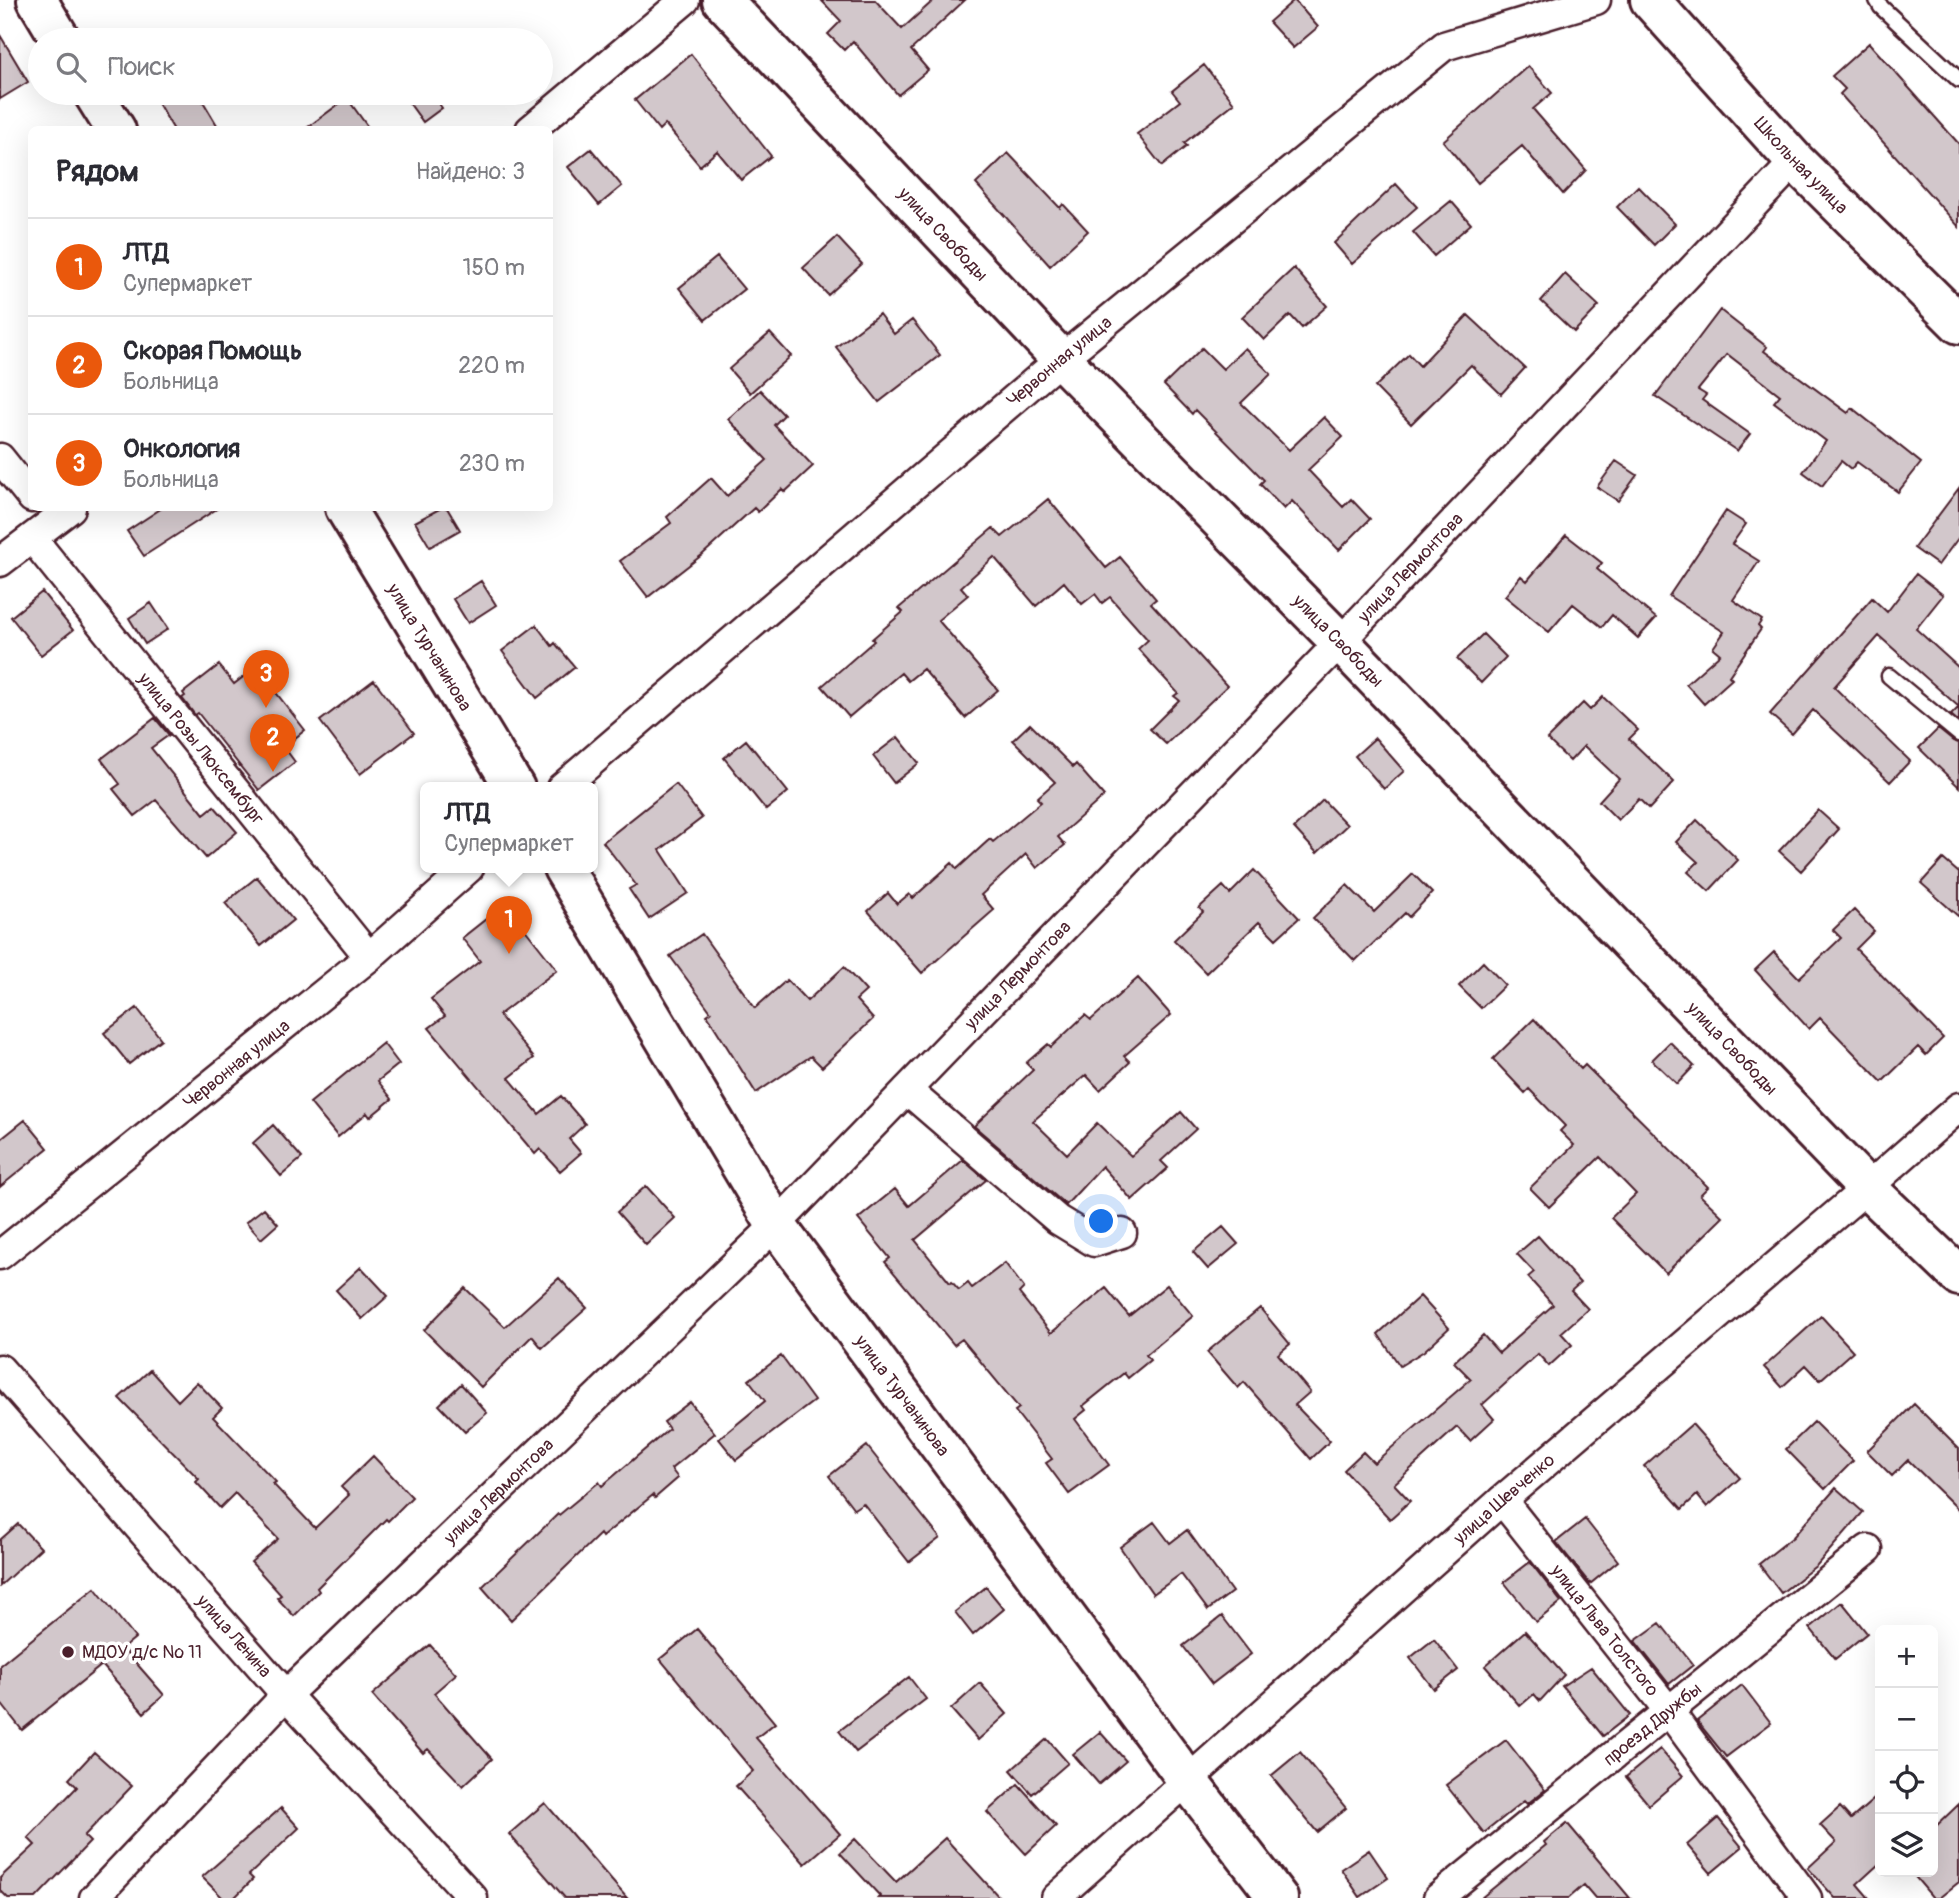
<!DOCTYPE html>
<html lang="ru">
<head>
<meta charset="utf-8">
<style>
  body { margin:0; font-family:Pangolin,sans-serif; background:#f7f7f7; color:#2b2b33 }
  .controls { position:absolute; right:21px; bottom:21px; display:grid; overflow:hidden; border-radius:10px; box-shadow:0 7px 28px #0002 }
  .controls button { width:63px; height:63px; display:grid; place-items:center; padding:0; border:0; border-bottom:2px solid #e1e1e2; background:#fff; color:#2b2b33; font:35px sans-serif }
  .you { position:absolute; left:1102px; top:1222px; width:24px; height:24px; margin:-18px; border:5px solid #fff; border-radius:50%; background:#1a73e8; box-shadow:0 0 0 10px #1a73e833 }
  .badge { display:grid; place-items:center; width:46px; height:46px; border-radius:50%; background:#ea580c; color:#fff; font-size:23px; font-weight:700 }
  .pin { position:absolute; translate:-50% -58px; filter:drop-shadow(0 2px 4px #0008) }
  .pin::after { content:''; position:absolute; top:37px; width:24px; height:21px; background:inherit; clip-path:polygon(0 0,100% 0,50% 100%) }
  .popup { position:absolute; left:420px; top:782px; width:178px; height:91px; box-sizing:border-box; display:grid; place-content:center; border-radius:10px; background:#fff; filter:drop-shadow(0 2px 5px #0005); font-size:23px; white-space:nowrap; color:#7c7c81 }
  .popup b { font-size:26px; color:#2b2b33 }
  .popup::after { content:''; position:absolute; left:50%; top:100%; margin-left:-14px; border:14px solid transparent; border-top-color:#fff }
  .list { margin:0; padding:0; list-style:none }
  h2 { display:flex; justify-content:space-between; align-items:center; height:91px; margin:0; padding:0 28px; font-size:30px }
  h2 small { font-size:23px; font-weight:400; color:#7c7c81 }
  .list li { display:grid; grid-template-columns:46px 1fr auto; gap:21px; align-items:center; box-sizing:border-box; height:98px; padding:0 28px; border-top:2px solid #e1e1e2 }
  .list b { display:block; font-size:26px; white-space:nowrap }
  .list p { margin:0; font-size:23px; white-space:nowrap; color:#7c7c81 }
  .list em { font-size:23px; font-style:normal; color:#7c7c81 }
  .icon { flex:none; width:38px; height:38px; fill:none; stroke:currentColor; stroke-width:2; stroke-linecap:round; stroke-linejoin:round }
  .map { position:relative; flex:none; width:1959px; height:1898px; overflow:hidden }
  .search { position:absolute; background:#fff; box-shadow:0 7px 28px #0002; left:28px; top:28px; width:525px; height:77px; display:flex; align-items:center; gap:18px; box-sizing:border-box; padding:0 24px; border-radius:38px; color:#7c7c81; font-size:26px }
  .panel { position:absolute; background:#fff; box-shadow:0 7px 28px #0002; left:28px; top:126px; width:525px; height:385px; border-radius:10px }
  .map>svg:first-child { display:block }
  .building { fill:#d2c7cb; stroke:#4a1f2b; stroke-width:2 }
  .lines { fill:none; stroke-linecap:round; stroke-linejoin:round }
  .lane-casing { stroke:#4a1f2b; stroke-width:19 }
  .street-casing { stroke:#4a1f2b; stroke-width:33 }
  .secondary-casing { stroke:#4a1f2b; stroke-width:44 }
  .lane { stroke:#fff; stroke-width:14 }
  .street { stroke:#fff; stroke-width:28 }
  .secondary { stroke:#fff; stroke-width:38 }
  .poi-dot { fill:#4a1f2b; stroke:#fff; stroke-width:2.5 }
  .labels { text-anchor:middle; stroke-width:7; stroke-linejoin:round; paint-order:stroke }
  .street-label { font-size:18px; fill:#4a1f2b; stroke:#fff }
  .poi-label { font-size:18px; fill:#4a1f2b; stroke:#fff; text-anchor:start }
</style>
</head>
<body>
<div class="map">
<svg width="1959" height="1898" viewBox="0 0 1959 1898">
  <rect width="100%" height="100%" fill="#fff"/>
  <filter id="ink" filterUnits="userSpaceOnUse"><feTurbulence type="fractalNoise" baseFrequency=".0143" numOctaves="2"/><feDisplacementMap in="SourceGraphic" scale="14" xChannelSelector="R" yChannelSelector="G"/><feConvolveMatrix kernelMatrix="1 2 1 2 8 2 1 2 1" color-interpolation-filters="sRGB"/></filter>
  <g filter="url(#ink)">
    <path class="building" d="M821,0h54l27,29 32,-29h31l-54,50 17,20 -30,25 -45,-54 -9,9 -16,-16 13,-13z
      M1294,0l24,27 -25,21 -24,-26z
      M0,35l28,47 -28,17z
      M1869,43l90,101v83l-119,-133 5,-5 -13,-13z
      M691,54l80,102 -30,24 -24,-29 -17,15 -35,-42 -6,6 -24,-30z
      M1204,65l30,38 -50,40 3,3 -25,20 -25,-32 43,-33 -8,-10z
      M1528,66l24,27 -19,16 53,61 -23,24 -41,-48 -44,37 -35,-42z
      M152,93h46l22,37h-46z
      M402,93h29l11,15 -19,14z
      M347,98l23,32h-66z
      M591,149l31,37 -23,19 -31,-38z
      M1008,153l52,55 3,-4 25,27 -38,35 -74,-82z
      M1396,184l21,23 -65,57 -18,-21z
      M1638,186l37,38 -21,21 -37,-38z
      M1451,201l20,23 -37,32 -21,-24z
      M837,237l25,27 -34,31 -25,-27z
      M717,257l27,32 -39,31 -26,-32z
      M1294,268l33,38 -25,22 -12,-13 -26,25 -22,-23z
      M1565,274l34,32 -25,26 -33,-31z
      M1720,310l47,37 -3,4 84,62 4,-5 69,55 -23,29 -41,-30 -6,7 -10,-8 -19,25 -19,-14 23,-31 -52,-39 6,-7 -53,-41 -29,36 8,5 -4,5 48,34 -13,17 -82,-55z
      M879,314l15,20 18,-14 28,35 -61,47 -43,-55z
      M1468,315l57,53 -24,26 -30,-29 -60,59 -36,-37 34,-33 11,12z
      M770,333l21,23 -41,37 -21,-24z
      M1202,348l21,21 22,-21 26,26 -30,29 48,47 35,-33 19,20 -35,33 35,37 8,-8 19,20 -31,31 -47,-49 -8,8 -24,-25 4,-4 -69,-70 -3,4 -28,-29z
      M760,390l24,25 -10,10 39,41 -28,26 -3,-3 -24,23 -4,-4 -52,47 -54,42 -28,-36 51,-38 -4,-6 44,-39 16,18 40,-36 -39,-41z
      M1616,461l21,14 -19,26 -21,-14z
      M1959,488v49l-21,28 -24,-17z
      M1048,499l58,69 14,-11 36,42 -5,4 76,83 -61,58 -16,-15 29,-29 -5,-4 4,-3 -40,-44 10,-9 -38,-43 -8,6 -7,-9 -13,10 -18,-22 -28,24 -42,-49 -33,30 7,8 -30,25 60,70 -33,28 -42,-49 -15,12 -7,-8 -52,44 -27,-31 52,-45 -2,-2 31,-27 -4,-4 94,-80 9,9z
      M162,508h56l-74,48 -17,-25z
      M441,508h6l13,22 -30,17 -15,-25z
      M1726,511l20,13 -14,20 27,17 -26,39 29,20 -4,6 3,3 -32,47 3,3 -28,25 -18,-20 34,-30 -7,-6 11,-16 -55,-36z
      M1566,535l36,28 -5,6 59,49 -18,20 -26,-23 -10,12 -29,-23 -24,28 -44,-36 16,-20 6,5z
      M1916,574l27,21 -27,34 43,39v54l-8,-7 8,-8 -80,-71 -45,51 76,74 -20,21 -77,-72 -21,24 -22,-20 102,-116 15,14z
      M481,581l15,24 -28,18 -15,-24z
      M42,592l31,38 -32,25 -30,-38z
      M151,603l17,26 -23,15 -16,-26z
      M536,625l16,21 3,-3 20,24 -38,31 -35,-47z
      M1483,634l23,23 -25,26 -24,-24z
      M219,665l15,19 22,-17 49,63 -21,17 11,15 -36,28 -61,-77 -3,2 -13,-17 3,-2 -2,-3z
      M374,680l40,53 -54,41 -40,-53z
      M1603,697l35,33 -9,9 45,43 -25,27 -10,-10 -21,21 -19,-19 20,-22 -35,-33 -14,15 -23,-22 36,-36 7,7z
      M155,718l14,17 -18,13 53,66 10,-8 23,26 -31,26 -50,-58 -21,16 -22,-27 7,-5 -19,-25z
      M1030,724l43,43 3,-3 28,32 -46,41 7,8 -28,23 -11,-14 -45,41 13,15 -72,63 -54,-62 20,-18 9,11 12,-10 4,4 39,-35 5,6 33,-30 3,3 48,-40 -4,-4 18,-16 -42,-42z
      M1938,729l15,12 6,2v44l-40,-39z
      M898,737l21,26 -25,20 -21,-27z
      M1375,738l29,33 -20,18 -29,-33z
      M746,740l42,52 -22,18 -42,-52z
      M676,784l26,34 -42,32 28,43 -39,26 -20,-30 7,-4 -33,-43z
      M1323,800l24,25 -30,28 -23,-25z
      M1818,810l21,19 -38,42 -22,-20z
      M1697,820l41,40 -29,31 -21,-19 10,-10 -22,-20z
      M1943,859l16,14v44l-38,-34z
      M1254,870l45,48 -23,21 -17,-17 -53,51 -32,-33 29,-28 -4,-4 24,-22 7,8z
      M1413,874l19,19 -23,24 -4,-4 -50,48 -42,-43 34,-33 27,27z
      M257,877l36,43 -32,26 -36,-43z
      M505,904l52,66 -58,45 35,43 -25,20 30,36 22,-18 24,28 -16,15 12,14 -21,18 -20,-22 -5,5 -106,-126 16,-12 -14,-17 49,-38 -18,-23z
      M1854,910l20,21 -18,18 87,89 -17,17 -8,-8 -36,35 -62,-64 -11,11 -54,-59 19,-18 25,26 42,-40 -8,-8z
      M702,934l53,74 32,-28 20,21 37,-34 22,24 -10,9 17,19 -51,48 -11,-11 -55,37 -49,-78 4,-3 -41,-56z
      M1483,962l22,23 -24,23 -22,-22z
      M1138,978l33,37 -47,41 6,6 -30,28 -14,-15 -53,46 34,33 30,-31 34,33 50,-44 15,17 -35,32 7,7 -36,32 -30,-34 -36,39 -92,-79 59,-56 -7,-7 22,-19 3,3 34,-32 6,5z
      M137,1008l24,31 -32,25 -25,-31z
      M1534,1019l47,50 4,-4 123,122 -8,8 23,22 -57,56 -55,-55 25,-24 -36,-37 -51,50 -19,-19 44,-43 -14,-14 5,-5 -36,-37 -4,4 -32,-34z
      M1670,1042l24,24 -17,18 -25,-24z
      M383,1043l16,21 -21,17 14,18 -22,18 -3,-4 -29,24 -28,-34z
      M25,1120l23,28 -48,39v-47z
      M273,1125l29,33 -21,18 -28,-33z
      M963,1160l23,20 -71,60 35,43 2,-1 7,8 9,-7 4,5 33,-25 19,25 -5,5 32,40 55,-45 23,28 38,-31 26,31 -47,39 4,5 -22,18 -4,-5 -41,33 3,4 -11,9 34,46 -40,29 -23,-31 6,-4 -37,-48 4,-3 -57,-69 -8,6 -69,-83 5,-4 -32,-39 37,-30 14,17z
      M646,1186l29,32 -29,27 -29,-33z
      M264,1208l14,16 -17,15 -15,-17z
      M1223,1227l15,17 -30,25 -15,-17z
      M1538,1236l42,47 -9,8 17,18 -27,24 11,12 -23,21 -11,-12 -56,51 12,14 -24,22 -13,-14 -63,57 16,17 -20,18 -46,-49 19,-18 11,11 97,-84 -17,-17 29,-27 16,18 54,-48 -25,-28 6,-5 -17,-18z
      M361,1267l27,29 -26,23 -26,-29z
      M559,1278l28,30 -45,40 -10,-12 -51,51 -57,-57 41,-42 40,39z
      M1420,1296l29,32 -25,23 -24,15 -22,-32z
      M1260,1308l30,36 -12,10 32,38 -15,13 35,36 -19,18 -67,-77 -6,6 -31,-36z
      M1821,1316l32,35 -33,29 -14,-15 -24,22 -18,-20z
      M781,1356l33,45 -78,59 -17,-21 46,-38 -16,-21z
      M150,1370l28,31 19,-19 25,26 -9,9 63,65 -3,2 42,44 34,-33 -8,-8 32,-31 39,41 -24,24 -2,-2 -69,69 2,3 -25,25 -17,-18 4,-3 -30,-33 27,-23 -43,-46 -15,15 -24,-26 3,-3 -80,-81z
      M461,1384l26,29 -22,19 -26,-27z
      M690,1402l25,31 -44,36 7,9 -23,20 -2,-3 -51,42 -2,-3 -89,86 -29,-33 76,-73 1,1 40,-33 3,4 67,-57 -5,-7z
      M1914,1404l45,45v61l-51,-50 -16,16 -25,-25z
      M1814,1422l39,39 -28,28 -39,-40z
      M1692,1424l48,54 -33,29 -10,-12 -15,14 -38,-43z
      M867,1446l73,92 -31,24 -46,-59 -9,6 -25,-33z
      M1836,1488l27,24 -46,53 -36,28 -22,-29 34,-27z
      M1585,1519l33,42 -28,23 -34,-42z
      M1154,1522l16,21 17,-13 45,62 -24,18 -27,-36 -28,20 -33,-47z
      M18,1524l23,24 -41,38v-46z
      M1530,1562l31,40 -25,20 -32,-40z
      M986,1587l18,22 -31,26 -18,-23z
      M95,1588l40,50 -12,10 41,47 -20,18 -42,-48 -80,65 -22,-28v-37z
      M1842,1602l25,31 -32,26 -25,-31z
      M1222,1616l29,38 -39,30 -29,-38z
      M1660,1623l33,42 -24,19 -34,-43z
      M697,1629l78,94 -19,15 84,96 -35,30 -69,-78 17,-15 -93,-112z
      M1525,1631l39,44 -24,26 -6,-7 -14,12 -35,-40z
      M1434,1639l24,31 -24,19 -24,-31z
      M430,1645l26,29 -22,19 58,66 -29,27 -35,-37 -5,4 -51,-58z
      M1591,1667l39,48 -27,21 -41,-50z
      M909,1677l17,22 -70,53 -17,-21z
      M980,1683l27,31 -29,26 -27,-31z
      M1742,1685l29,38 -45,34 -29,-36z
      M1100,1732l26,29 -27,23 -26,-30z
      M1047,1739l21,24 -36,31 -21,-24z
      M1506,1740l39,50 -18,14 -3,-3 -40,32 -38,-48z
      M1660,1749l23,27 -34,29 -23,-28z
      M94,1752l38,34 -48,50 6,6 -54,56h-28l-8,-8v-12l35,-33 -7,-7 49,-51 -8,-8z
      M1300,1752l46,56 -29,24 -46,-56z
      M1018,1784l38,42 -30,28 -39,-42z
      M1880,1794v69l-23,21 12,14h-34l-27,-30 28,-26 -16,-17 20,-18 11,12z
      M545,1803l54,63 28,32h-62l-56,-64z
      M1959,1804v78l-20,16h-6l-22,-26h22v-43z
      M281,1808l18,20 -50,47 4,4 -19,19h-11l-21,-21z
      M1718,1818l24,29 -31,26 -24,-28z
      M1567,1823l63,75h-35l-11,-13 -15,13h-88l65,-53 -2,-3z
      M945,1838l55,60h-122l2,-2 -40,-43 15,-14 41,43z
      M1369,1850l19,28 -28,19 -19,-28z"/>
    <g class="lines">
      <g class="lane-casing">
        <path id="lane" d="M1877,0l4,7 78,73
          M1889,676l70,58"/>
      </g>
      <g class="street-casing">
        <g id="street">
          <path d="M530,130l155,-130"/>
          <path d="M0,458l32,40"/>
          <path id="s1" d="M32,538l337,419"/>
          <path d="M0,562l71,-54"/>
          <path id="s2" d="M561,788l500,-429 383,-313 152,-46"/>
          <path d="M907,1090l151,130 36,22 28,-9"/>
          <path id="s3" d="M0,1255l369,-298 100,-89"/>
          <path id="s4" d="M0,1369l286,326 187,203"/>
          <path id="s5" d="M1502,1500l166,210 139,188"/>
          <path id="s6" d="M94,1898l192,-203 490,-470 564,-583 455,-481"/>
          <path id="s7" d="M1056,1898l446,-398 365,-312 92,-81"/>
          <path id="s8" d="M1438,1898l430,-349"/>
        </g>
      </g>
      <g class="secondary-casing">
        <g id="secondary">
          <path d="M37,0l24,40"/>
          <path id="s9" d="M722,0l339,359 279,283 527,546 92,88"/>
          <path id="s10" d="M1650,0l145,161 164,163"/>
          <path d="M93,93l23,37"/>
          <path id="s11" d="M345,508l170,280"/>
          <path id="s12" d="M563,868l213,357 412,556 90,117"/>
        </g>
      </g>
      <use href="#lane" class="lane"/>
      <use href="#street" class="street"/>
      <use href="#secondary" class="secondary"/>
    </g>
  </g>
  <circle class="poi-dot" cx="68" cy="1652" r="7"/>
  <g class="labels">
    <g class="street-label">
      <text dy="6" stroke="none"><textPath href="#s10" startOffset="224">Школьная улица</textPath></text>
      <text dy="6" stroke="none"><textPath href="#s9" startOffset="322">улица Свободы</textPath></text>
      <text dy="6" stroke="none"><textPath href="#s2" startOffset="656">Червонная улица</textPath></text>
      <text dy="6" stroke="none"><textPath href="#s6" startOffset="1872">улица Лермонтова</textPath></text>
      <text dy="6" stroke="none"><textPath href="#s9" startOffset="889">улица Свободы</textPath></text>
      <text dy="6" stroke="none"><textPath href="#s11" startOffset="163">улица Турчанинова</textPath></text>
      <text dy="6" stroke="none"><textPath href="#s1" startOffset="270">улица Розы Люксембург</textPath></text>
      <text dy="6" stroke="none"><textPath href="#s6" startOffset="1306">улица Лермонтова</textPath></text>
      <text dy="6" stroke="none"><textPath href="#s9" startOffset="1456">улица Свободы</textPath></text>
      <text dy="6" stroke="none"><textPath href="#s3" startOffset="304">Червонная улица</textPath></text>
      <text dy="6" stroke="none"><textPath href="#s12" startOffset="628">улица Турчанинова</textPath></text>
      <text dy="6" stroke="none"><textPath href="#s6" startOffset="574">улица Лермонтова</textPath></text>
      <text dy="6" stroke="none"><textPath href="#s7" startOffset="600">улица Шевченко</textPath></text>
      <text dy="6" stroke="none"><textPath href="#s5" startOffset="166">улица Льва Толстого</textPath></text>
      <text dy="6" stroke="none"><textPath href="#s4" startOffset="355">улица Ленина</textPath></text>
      <text dy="6" stroke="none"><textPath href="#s8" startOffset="276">проезд Дружбы</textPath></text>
    </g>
    <g class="poi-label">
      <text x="82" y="1658">МДОУ д/с № 11</text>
    </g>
  </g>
</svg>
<div class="controls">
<button>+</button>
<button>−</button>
<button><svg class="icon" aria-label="locate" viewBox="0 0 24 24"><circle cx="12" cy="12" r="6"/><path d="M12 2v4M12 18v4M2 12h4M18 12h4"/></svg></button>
<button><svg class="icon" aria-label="layers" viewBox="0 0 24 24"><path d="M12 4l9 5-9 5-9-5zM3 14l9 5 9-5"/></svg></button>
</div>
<div class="you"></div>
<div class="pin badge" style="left:509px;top:954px">1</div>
<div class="popup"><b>ЛТД</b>Супермаркет</div>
<div class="pin badge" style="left:273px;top:772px">2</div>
<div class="pin badge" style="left:266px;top:708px">3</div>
<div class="search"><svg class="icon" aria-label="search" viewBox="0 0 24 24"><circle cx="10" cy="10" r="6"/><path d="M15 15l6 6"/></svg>Поиск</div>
<section class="panel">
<h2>Рядом<small>Найдено: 3</small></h2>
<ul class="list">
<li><span class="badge">1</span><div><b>ЛТД</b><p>Супермаркет</p></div><em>150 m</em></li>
<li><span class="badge">2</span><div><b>Скорая Помощь</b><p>Больница</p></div><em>220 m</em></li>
<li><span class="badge">3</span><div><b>Онкология</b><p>Больница</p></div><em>230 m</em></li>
</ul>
</section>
</div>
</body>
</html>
